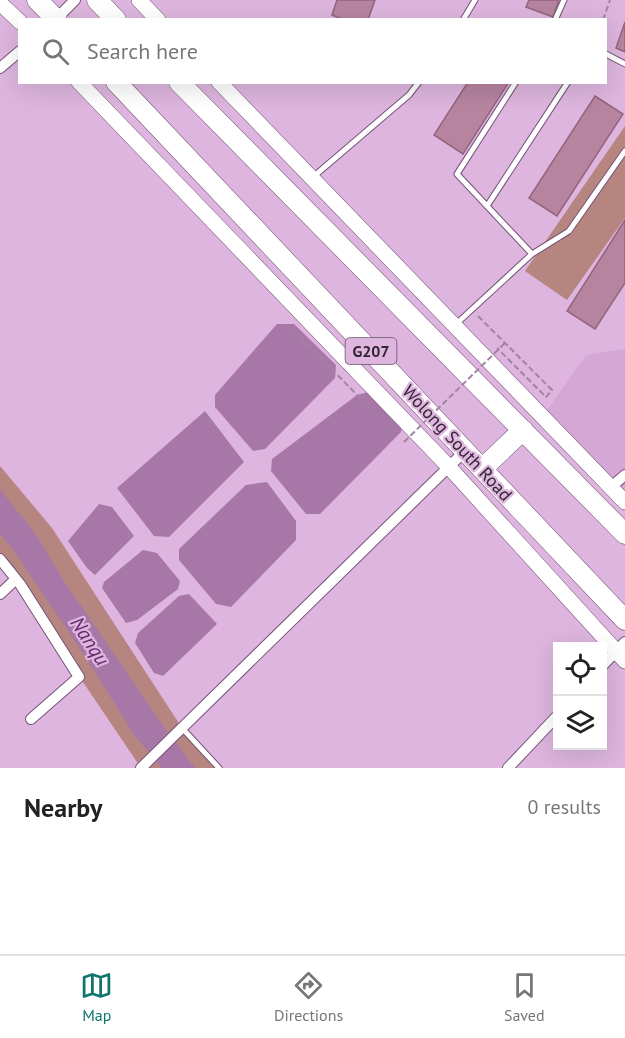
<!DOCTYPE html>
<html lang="en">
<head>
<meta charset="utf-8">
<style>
  body { margin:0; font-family:"PT Sans",sans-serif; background:#f2f2f2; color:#222 }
  .controls { position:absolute; right:18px; bottom:18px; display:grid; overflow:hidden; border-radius:0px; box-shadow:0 6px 24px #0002 }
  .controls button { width:54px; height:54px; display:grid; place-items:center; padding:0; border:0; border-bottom:2px solid #e0e0e0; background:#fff; color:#222; font:30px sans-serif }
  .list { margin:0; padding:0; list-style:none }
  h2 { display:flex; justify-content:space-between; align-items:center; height:78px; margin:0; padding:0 24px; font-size:26px }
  h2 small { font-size:20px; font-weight:400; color:#767676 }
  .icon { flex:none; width:33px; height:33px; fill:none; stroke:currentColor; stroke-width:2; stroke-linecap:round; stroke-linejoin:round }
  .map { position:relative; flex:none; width:625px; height:768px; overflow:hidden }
  .search { position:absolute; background:#fff; box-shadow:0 6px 24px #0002; left:18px; right:18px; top:18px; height:66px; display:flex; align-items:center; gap:15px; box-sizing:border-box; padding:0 21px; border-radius:0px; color:#767676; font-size:22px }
  .sheet { height:186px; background:#fff }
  nav { display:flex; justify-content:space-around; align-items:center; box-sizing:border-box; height:84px; border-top:2px solid #e0e0e0; background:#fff; font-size:16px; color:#767676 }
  nav a { display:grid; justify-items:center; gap:3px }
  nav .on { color:#0f766e }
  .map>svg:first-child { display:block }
  .built { fill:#d4a7d4 }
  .green { fill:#b68580 }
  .water { fill:#a777a8 }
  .building { fill:#b6849f; stroke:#94647e; stroke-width:1.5 }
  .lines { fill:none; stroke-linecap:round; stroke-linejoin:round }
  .lane-casing { stroke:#765377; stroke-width:7 }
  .street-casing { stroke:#765377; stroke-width:12 }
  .secondary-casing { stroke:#765377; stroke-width:16 }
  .highway-casing { stroke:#765377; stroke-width:21 }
  .path { stroke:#a283a3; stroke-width:2; stroke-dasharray:6 3; stroke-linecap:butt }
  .lane { stroke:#fff; stroke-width:5 }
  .street { stroke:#fff; stroke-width:10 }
  .secondary { stroke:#fff; stroke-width:15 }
  .highway { stroke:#fff; stroke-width:20 }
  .path-bridge { stroke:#a283a3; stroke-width:2; stroke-dasharray:6 3; stroke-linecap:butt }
  .labels { text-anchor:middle; stroke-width:4.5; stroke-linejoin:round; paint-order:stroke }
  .shield { fill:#ddb5de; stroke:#665066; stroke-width:1.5 }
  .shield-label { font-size:16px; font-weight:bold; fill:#332433 }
  .street-label { font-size:18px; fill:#332433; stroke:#ddb5de }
  .water-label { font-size:20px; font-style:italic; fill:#642866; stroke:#ddb5de }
</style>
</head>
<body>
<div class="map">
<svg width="625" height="768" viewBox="0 0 625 768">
  <rect width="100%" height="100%" fill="#ddb5de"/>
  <path class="built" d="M625,349v153l-82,-86 43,-61z"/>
  <path class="green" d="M625,126v92l-58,82 -42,-29z
    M0,466l52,62 130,200 37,40h-78l-141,-209z"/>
  <path class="water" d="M277,324h17l42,41 -1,13 -70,71 -12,2 -38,-44v-12z
    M369,392l33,32 -1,8 -81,82h-14l-35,-43 1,-12 85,-64z
    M205,411l39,51 -75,75 -15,-1 -37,-48z
    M267,482l29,39v19l-65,67 -15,-3 -37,-44v-11l67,-64z
    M0,489l37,47 27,45 93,136 38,51h-33l-27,-32 -56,-89 -65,-96 -14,-17z
    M99,504l13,3 22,29 -39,39 -8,-7 -19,-27z
    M143,550l14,3 23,28 -2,8 -41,31 -11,3 -24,-35 2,-6z
    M189,594l28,30 -54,52 -9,-3 -19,-30 3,-10 41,-37z"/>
  <path class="building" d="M337,0h38l-7,20h-24l-12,-5z
    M529,0h30l-6,17 -27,-10z
    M625,22v30l-9,-4z
    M468,82h41l-46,72 -29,-19z
    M595,96l28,18 -66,102 -28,-18z
    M625,220v63l-30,46 -28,-18z"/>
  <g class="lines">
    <g class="lane-casing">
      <path id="lane" d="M463,20l12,-20
        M555,20l9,-20
        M606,54l19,10
        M313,177l96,-82 10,-13
        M487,206l81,-124
        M532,254l37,-23 56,-80
        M455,325l77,-71 -75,-80 59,-92
        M182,728l37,40"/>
    </g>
    <g class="street-casing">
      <path id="street" d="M55,20l20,-20
        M0,68l20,-17
        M611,487l14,-12
        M0,559l20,25 59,93 -48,42
        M0,594l16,-15
        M602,666l23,-24
        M141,768l324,-317
        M508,768l50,-53"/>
    </g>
    <g class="secondary-casing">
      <path id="secondary" d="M139,0l19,20
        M0,3l20,19
        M79,82l370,385 176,194
        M219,82l406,420"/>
    </g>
    <g class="highway-casing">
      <path id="highway" d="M37,0l20,20
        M97,0l19,20
        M116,82l509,538
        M179,82l446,452
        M482,469l41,-39"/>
    </g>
    <path class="path" d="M603,20l7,-20
      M478,316l74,74 -6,7 -49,-49
      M296,330l-1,2 74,75"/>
    <use href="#lane" class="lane"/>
    <use href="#street" class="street"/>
    <use href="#secondary" class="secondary"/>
    <use href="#highway" class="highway"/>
    <path class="path-bridge" d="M404,442l102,-100"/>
  </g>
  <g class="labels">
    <rect class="shield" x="345.5" y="338" width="51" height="26" rx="4.5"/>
    <g class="shield-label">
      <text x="371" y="357">G207</text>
    </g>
    <g class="street-label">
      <text transform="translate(457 443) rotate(47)" y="6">Wolong South Road</text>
    </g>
    <g class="water-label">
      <text transform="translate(90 641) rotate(57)" y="7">Nanqu</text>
    </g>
  </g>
</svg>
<div class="controls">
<button><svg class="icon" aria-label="locate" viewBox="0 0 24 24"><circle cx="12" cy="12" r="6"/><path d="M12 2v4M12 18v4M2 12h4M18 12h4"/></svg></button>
<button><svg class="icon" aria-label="layers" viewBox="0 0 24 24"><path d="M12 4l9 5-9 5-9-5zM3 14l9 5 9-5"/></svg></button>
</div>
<div class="search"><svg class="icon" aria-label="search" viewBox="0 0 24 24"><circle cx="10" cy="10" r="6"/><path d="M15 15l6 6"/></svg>Search here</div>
</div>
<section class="sheet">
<h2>Nearby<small>0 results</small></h2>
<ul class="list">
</ul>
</section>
<nav>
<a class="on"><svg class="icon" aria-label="map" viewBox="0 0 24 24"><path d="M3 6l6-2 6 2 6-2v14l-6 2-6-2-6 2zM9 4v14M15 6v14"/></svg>Map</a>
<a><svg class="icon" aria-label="directions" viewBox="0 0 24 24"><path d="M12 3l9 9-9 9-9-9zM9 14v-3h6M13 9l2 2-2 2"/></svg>Directions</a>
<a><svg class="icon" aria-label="saved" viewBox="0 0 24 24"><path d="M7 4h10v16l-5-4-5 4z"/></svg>Saved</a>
</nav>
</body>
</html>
